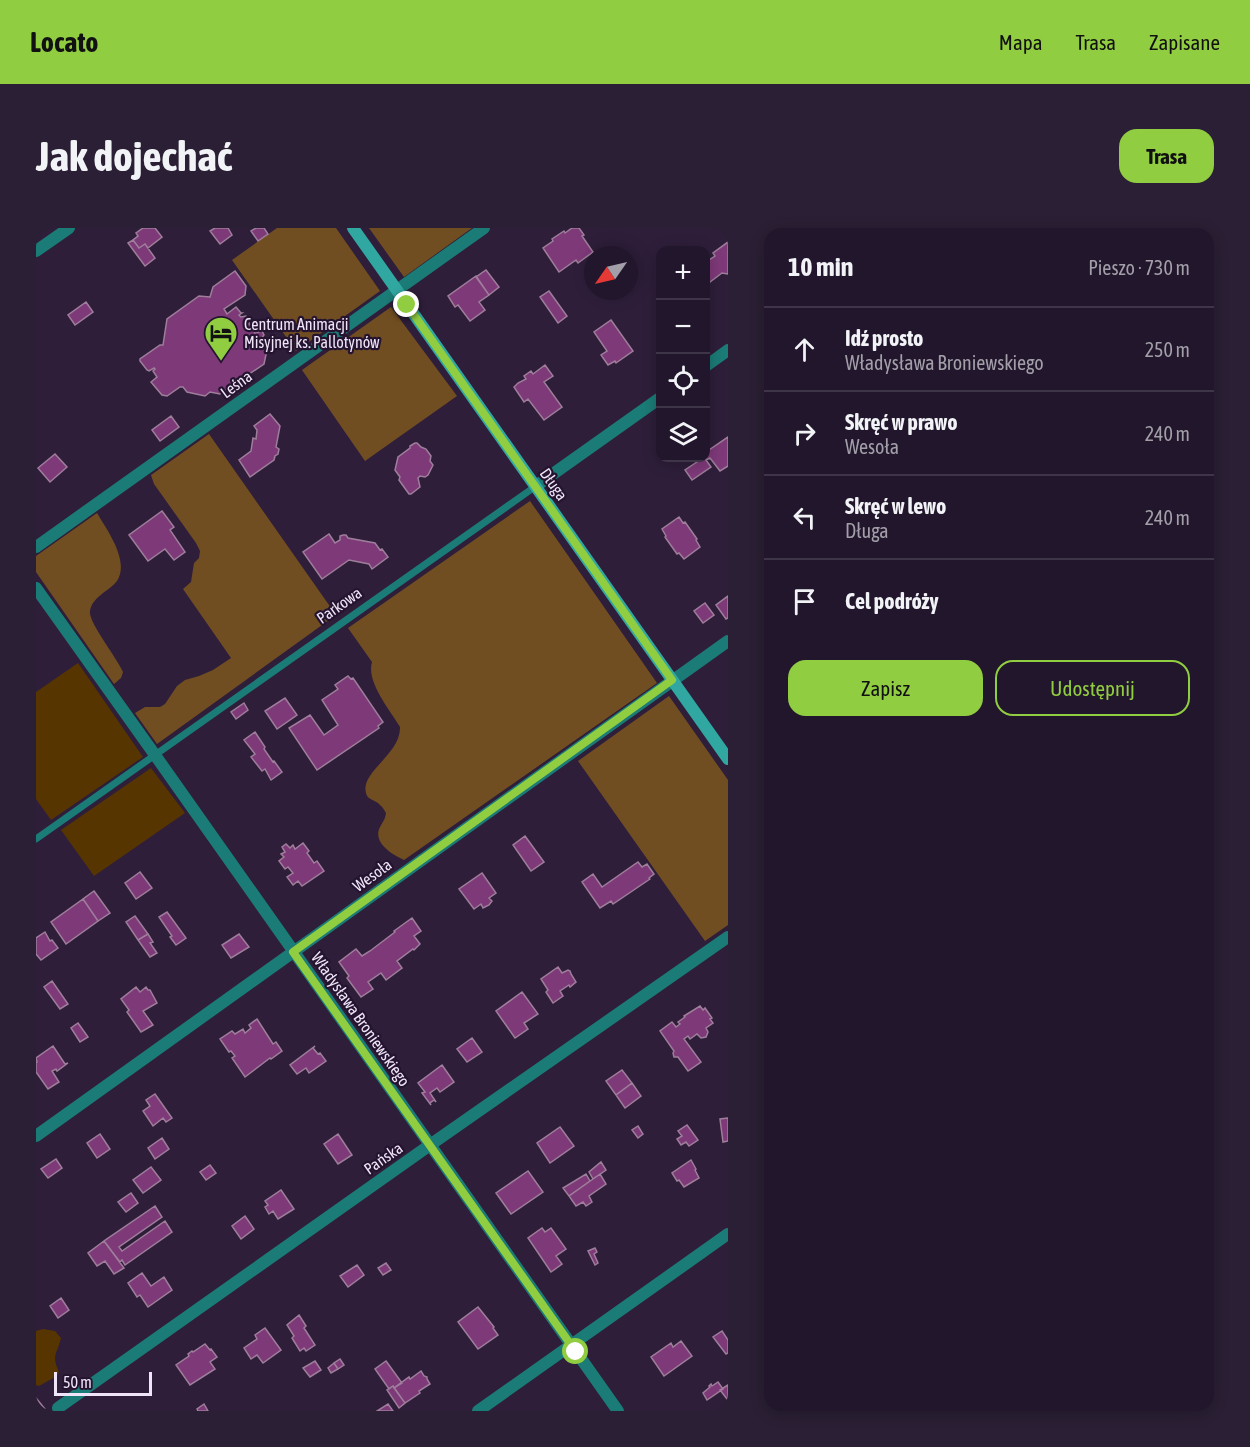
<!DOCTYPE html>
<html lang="pl">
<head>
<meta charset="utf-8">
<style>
  body { margin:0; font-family:"Asap Condensed",sans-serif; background:#2a1f34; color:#f1f3f6 }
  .controls { position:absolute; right:18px; top:18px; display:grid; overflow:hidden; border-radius:12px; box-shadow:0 3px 15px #0003 }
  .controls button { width:54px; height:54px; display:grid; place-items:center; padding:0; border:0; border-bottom:2px solid #3f3548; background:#22162c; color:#f1f3f6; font:30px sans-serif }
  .compass { position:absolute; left:548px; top:18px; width:54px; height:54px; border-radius:50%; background:#22162c; box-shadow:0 3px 15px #0003; rotate:236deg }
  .scale { position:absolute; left:18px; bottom:15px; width:98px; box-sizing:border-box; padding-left:6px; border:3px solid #f0e5f8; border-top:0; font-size:16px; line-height:21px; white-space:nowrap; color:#f0e5f8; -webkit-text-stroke:4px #241430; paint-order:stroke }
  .stop { position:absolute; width:18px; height:18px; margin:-14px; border:4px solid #91cd40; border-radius:50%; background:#fff }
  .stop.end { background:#91cd40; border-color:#fff; box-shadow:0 2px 6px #0008 }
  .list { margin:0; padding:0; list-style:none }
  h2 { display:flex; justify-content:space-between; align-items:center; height:78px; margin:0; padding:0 24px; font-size:26px }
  h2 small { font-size:20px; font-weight:400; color:#a29fa9 }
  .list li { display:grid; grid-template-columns:39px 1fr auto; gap:18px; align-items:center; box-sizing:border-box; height:84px; padding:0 24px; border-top:2px solid #3f3548 }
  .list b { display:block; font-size:22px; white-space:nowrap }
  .list p { margin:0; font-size:20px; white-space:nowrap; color:#a29fa9 }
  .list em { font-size:20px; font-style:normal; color:#a29fa9 }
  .actions { display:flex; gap:12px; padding:18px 24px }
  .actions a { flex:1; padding:14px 0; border:2px solid #91cd40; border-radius:18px; text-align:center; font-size:21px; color:#91cd40 }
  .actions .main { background:#91cd40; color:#111 }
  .icon { flex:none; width:33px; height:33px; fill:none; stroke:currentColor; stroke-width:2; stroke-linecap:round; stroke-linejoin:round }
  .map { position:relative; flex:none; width:692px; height:1183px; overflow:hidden; border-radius:18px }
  header { display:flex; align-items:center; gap:36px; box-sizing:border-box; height:84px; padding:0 30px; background:#91cd40; color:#111 }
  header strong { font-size:28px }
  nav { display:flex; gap:33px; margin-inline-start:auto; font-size:21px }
  .intro { display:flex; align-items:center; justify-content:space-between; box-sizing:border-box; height:144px; padding:0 36px }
  h1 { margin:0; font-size:42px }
  .button { padding:15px 27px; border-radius:18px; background:#91cd40; color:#111; font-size:21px; font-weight:700 }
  main { display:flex; gap:36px; padding:0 36px }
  aside { flex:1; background:#22162c; border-radius:18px; box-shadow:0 3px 15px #0003 }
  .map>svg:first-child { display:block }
  .green { fill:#573500 }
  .forest { fill:#714e22 }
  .building { fill:#7e3979; stroke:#9e7e9a; stroke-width:1.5 }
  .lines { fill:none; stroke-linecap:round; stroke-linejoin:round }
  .lane { stroke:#1b7b76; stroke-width:7 }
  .street { stroke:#1b7b76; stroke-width:12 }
  .secondary { stroke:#31a7a1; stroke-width:12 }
  .route { stroke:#91cd40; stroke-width:8 }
  .labels { text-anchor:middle; stroke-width:4.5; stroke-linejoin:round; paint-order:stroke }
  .poi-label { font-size:16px; fill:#f0e5f8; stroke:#241430; text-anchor:start }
  .street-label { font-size:16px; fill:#f0e5f8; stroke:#241430 }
</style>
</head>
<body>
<header>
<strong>Locato</strong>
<nav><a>Mapa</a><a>Trasa</a><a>Zapisane</a></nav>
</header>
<div class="intro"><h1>Jak dojechać</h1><a class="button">Trasa</a></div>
<main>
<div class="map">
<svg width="692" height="1183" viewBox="0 0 692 1183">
  <rect width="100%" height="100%" fill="#2e1e3a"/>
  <path class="green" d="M42,435l65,94 -92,63 -15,-21v-107z
    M115,540l34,45 -91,63 -33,-46z
    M7,1101l12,2 6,7c-4,17 -10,16 -2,34l-2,4 -18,10 -3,-1v-54z"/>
  <path class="forest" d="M241,0h59l44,63 -84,60 -64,-91z
    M333,0h103l-68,49z
    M355,79l66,89 -92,65 -63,-91z
    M173,206l127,181 -179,129 -22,-31 10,-6h15l5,-3 12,-18 8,-6 14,-4 14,-6 18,-12 -48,-69 8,-7 3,-19 5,-5 1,-7 -4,-8 -42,-59 -3,-9z
    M494,273l127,182 -253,177c-11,-5 -32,-17 -24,-33 3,-6 5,-7 6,-14 -2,-3 -3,-6 -6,-8 -4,-5 -13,-5 -14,-12 -6,-21 35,-39 34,-66 -10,-17 -34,-45 -28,-65l-24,-34z
    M61,285c10,17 33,48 20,68 -4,5 -9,8 -14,12 -6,5 -12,10 -13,18 -2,11 28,48 33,61l-2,6 -7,6 -78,-112v-16z
    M633,468l59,84v145l-23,16 -127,-180z"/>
  <path class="building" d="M107,0h12l7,9 -14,11 -3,-4 -6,4 -6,-8 5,-4 -2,-3z
    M179,0h13l4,7 -12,9 -10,-13z
    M220,0h8l4,6 -10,7 -7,-10z
    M536,0h7l5,7 -2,1 11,16 -15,11 -2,-3 -17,12 -16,-24 10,-7 -1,-2 12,-8 1,2z
    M97,12l6,8 6,-4 10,14 -10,8 -17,-23z
    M692,14v32l-6,-1 -16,12v-23l9,-6 -2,-3z
    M450,42l13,17 -10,8 -13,-18z
    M199,43l11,15 -1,9 -21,14 3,5 9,-7 5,6h1l-3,2 2,2 5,-1 2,2 -3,5 1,2 4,-2 -1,1 6,9 7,-2 2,4 -3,4 4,5 3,1 -4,19 -44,30 -10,-2 -5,4 -18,-4 -4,-5h-3l-13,9 -5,-1 -11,-13 6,-5 -4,-6 2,-2 -1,-1 -5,3 -2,-1 -7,-9v-2l20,-14h3l4,-26 32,-23 11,1 3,-10z
    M440,48l13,19 -10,7 6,8 -15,11 -12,-16 -3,2 -7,-11z
    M513,63l18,25 -9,7 -18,-26z
    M50,74l7,10 -18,13 -7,-10z
    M575,92l22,31 -17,12 -1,-2 -7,4 -7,-10 6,-4 -13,-19z
    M509,137l8,11 -9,6 18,25 -18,13 -16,-21 -4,3 -10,-15 4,-4 8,-4 -2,-3 7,-5 2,3z
    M234,186l10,12 -4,21 3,2 -1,5 -3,2 -1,4 -24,17 -11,-17 12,-9 2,-13 3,1 1,-9 -3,-4z
    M135,188l8,11 -19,14 -8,-11z
    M692,209v29l-8,5 -10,-13 -4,2 5,7 -19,13 -7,-10 18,-12h3v-3l2,-1 -2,-2z
    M379,215h2l4,4 5,2 5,7 -1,5 3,4 -5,10 -3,2 -5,-1 -2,2 2,9 -9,7h-2l-10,-14 1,-3 -5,-7 3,-13 12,-9v-2z
    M19,226l12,13 -17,15 -12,-14z
    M126,283l12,16 -4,3 15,22 -11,8 -9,-11 -17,12 -19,-26z
    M643,289l4,6 2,-1 12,17 -1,1 4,7 -16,12 -5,-6 -2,1 -12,-17 1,-1 -4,-7z
    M293,306l6,9 5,-3v-4l3,-1h3l2,3 27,5 5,7 2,-1 6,8 -16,12 -3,-5 -20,-4 -27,19 -19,-27z
    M692,368v22l-2,1 -10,-14z
    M669,375l9,12 -11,8 -9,-12z
    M312,448l3,3 2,-1 30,44 -5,4 1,2 -62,42 -28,-42 21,-13 14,20 14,-10 -16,-25 16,-11 -3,-4z
    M249,470l12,17 -20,14 -12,-18z
    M208,475l4,7 -12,9 -5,-7z
    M219,504l10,15 -1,2 9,13 1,-1 8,11 -11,8 -6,-11 -3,2 -11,-14 4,-3 -11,-14z
    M489,608l19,26 -13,9 -18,-26z
    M267,615l6,8 -2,2 7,10 3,-2 7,10 -22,15 -4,-5 -5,4 -6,-8 6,-4 -5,-6 -3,2 -6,-8 5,-4 -3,-3 4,-2 -3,-5 4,-3 4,4 3,-3 2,4z
    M602,634l4,5 5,-3 7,10 -5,4 1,1 -37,25 -2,-3 -11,7 -18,-26 11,-8 9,13z
    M104,644l12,16 -16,11 -11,-16z
    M446,645l14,20 -7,5 3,3 -3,4 -6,3 -2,-4 -7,5 -15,-20z
    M58,663l16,22 -12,8 -15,-22z
    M47,671l15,22 -32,23 -15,-22z
    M131,684l19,26 -10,7 -6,-8 2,-1 -13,-19z
    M99,688l13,18 -10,6 -12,-18z
    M376,690l9,13 -7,5 6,8 -6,6 -1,-1 -16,12 5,7 -16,12 -5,-7 -13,9 5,7 -12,8 -14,-19 2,-2 -10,-14 17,-13 6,7 8,-5 25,-19 -1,-1z
    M9,704l5,9 2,-1 6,8 -17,12 -5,-6v-16z
    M112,706l5,8 -3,1 7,10 -7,4 -12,-17z
    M203,706l10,13 -18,11 -9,-13z
    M522,739l4,6 6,-3 2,1 1,3 5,8 -6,5 -1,-2 -9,6 3,5 -10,7 -7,-11 2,-2 -7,-11z
    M16,753l16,23 -8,5 -16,-22z
    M100,759l4,5 6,-5 2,3h2l7,13 -14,8 10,14 -12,7 -14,-20 2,-2 -8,-11z
    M486,764l16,22 -14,9 4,6 -13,9 -19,-27z
    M664,778l3,4 2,-2 7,10 -2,1 3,4 -7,5 2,4 -2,5 -5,1 -4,-4 -7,5 -2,-3 -4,3 17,23 -13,9 -10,-14h-4l-1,-4 1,-2 -14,-20 12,-9 4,5 4,-3 -2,-2 7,-5 -1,-1z
    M221,791l16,25 3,-2 6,9 -11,8 -1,-1 -25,19 -13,-19 3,-2 -4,-5 -2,1 -9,-13 12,-8 3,3 8,-5 2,4 6,-5 -2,-3z
    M42,795l10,14 -8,5 -9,-14z
    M436,810l10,14 -15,10 -10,-13z
    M17,818l12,18 3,-1 -11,8 -1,-2 -4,2 7,11 -11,7 -12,-17v-9l1,-1 -1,-4z
    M279,818l-2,2 5,6 2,-1 6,8 -17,12 -3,-5 -9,6 -7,-9z
    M406,837l12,17 -14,10 -3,-4 -7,5 6,9 -2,-2 -4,3 1,2 -9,-12 3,-1 -7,-9z
    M586,842l10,13 -16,12 -10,-14z
    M596,855l9,13 -16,12 -9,-13z
    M119,866l17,24 -6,4 -3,-4 -10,8 -10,-15 7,-5 -4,-6z
    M692,890v23l-5,1 -3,-23z
    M651,897l11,15 -9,6 -3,-4 -5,3 -4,-6 5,-3 -4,-5z
    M602,898l5,8 -5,4 -6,-8z
    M524,899l14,19 -24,17 -13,-20z
    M64,906l10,15 -13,9 -10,-15z
    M302,906l14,21 -14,9 -14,-20z
    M126,910l7,11 -14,10 -7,-11z
    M20,931l6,9 -14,10 -7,-9z
    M655,932l5,9 -1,1 4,8 -15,9 -5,-7 -2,1 -5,-8z
    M565,934l5,8 -13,9 -4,-7z
    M174,937l6,8 -10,7 -6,-8z
    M115,939l10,13 -18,13 -10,-13z
    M492,943l15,21 -32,22 -15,-21z
    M550,946l4,7 -21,15 -6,-8z
    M564,946l6,10 -17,12 3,6 -6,4 -3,-4 -7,4 -7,-10z
    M245,962l13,19 -16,10 -5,-8 -4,3 -4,-7 3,-2 -3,-4z
    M95,965l7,10 -12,9 -8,-10z
    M119,978l7,11 -43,30 3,4 43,-30 7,11 -47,33 -3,-5 -2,2 -16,-21z
    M209,988l9,13 -13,10 -9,-13z
    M506,1000l3,4 6,-4 15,21 -10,7 6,8 -11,8 -23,-34z
    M68,1013l20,27 -10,6 -9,-13 -8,5 -9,-13z
    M559,1020l2,4 -3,2 4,9 -3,2 -7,-14z
    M350,1035l5,7 -8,5 -5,-7z
    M321,1037l7,10 -16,12 -8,-11z
    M106,1045l9,13 13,-9 8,13 -24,17 -8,-12 -3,2 -9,-14z
    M25,1070l8,12 -11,8 -8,-12z
    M442,1079l16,20 -1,1 5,7 -20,14 -20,-27z
    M263,1087l7,11 -2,2 11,17 -9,6 -2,-3 -4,3 -8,-13 2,-2 -7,-11z
    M229,1100l16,22 -18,13 -6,-8 -6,4 -7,-11 13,-9 -2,-4z
    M686,1103l6,9v13l-2,1 -13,-17z
    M645,1113l11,15 -28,20 -13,-19 20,-14 2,4z
    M169,1116l5,6 1,-1 6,8 -7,5 5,7 -25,16 -14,-20 13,-9 -1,-2 4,-3 1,1z
    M304,1131l4,6 -6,4 -4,-6z
    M279,1133l6,9 -11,7 -7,-9z
    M350,1133l16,22 -8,5 -1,-2 -4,3 -14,-20z
    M298,1135l4,6 -7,4 -3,-5z
    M385,1143l3,5 3,1v2l3,5 -11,7 1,2 -15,10 -11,-15 15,-11 1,2z
    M682,1154l5,7 -16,11 -4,-7 7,-6 -1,-1 2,-2 1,2z
    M692,1157v14h-1l-7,-9z
    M357,1158l12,17 -6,5 -12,-18z
    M0,1170l9,11 -3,2h-6z
    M168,1176l4,7h-10l-1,-2z
    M352,1176l5,7h-16z"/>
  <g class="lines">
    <path class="lane" d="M0,611l500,-353"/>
    <path class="street" d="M0,23l33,-23
      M670,138l22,-16
      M500,258l124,-88
      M0,319l448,-319
      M0,360l119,167 463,656
      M0,908l692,-495
      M22,1180l372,-263 298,-208
      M442,1183l250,-177"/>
    <path class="secondary" d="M317,0l375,531"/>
  </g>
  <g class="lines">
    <path class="route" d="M371,77l265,375 -379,272 283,400"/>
  </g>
  <defs>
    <g id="hotel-pin" transform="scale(1.725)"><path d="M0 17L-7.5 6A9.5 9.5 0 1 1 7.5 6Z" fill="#91cd40" stroke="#241430"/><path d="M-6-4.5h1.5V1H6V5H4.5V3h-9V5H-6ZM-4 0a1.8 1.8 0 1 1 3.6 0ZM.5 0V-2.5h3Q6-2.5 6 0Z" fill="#111"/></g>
  </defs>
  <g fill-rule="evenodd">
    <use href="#hotel-pin" x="185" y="105"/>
  </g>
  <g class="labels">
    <g class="poi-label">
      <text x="208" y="102">Centrum Animacji<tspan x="208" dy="18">Misyjnej ks. Pallotynów</tspan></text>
    </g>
    <g class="street-label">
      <text transform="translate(200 156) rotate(-36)" y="6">Leśna</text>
      <text transform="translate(518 256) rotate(55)" y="6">Długa</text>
      <text transform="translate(303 377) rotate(-35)" y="6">Parkowa</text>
      <text transform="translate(336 647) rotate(-36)" y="6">Wesoła</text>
      <text transform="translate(325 791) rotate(55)" y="6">Władysława Broniewskiego</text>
      <text transform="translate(347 930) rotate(-35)" y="6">Pańska</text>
    </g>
  </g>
</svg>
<div class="controls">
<button>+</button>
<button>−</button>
<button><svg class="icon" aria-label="locate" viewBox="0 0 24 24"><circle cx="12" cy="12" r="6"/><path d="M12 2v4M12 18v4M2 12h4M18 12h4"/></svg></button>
<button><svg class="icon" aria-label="layers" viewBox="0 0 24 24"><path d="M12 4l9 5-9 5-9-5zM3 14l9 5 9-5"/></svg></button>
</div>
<svg class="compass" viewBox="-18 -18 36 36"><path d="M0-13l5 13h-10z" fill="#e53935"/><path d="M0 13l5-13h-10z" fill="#a29fa9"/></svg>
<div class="scale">50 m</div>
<div class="stop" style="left:540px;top:1124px"></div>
<div class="stop end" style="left:371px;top:77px"></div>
</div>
<aside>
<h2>10 min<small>Pieszo · 730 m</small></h2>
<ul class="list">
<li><svg class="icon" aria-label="ahead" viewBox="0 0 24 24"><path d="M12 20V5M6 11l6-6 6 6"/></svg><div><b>Idź prosto</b><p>Władysława Broniewskiego</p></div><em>250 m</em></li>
<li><svg class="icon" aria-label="right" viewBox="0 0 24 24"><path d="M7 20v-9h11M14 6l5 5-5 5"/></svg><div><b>Skręć w prawo</b><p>Wesoła</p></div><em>240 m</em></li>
<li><svg class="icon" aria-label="left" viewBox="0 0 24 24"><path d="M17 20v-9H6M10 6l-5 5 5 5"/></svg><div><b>Skręć w lewo</b><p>Długa</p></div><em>240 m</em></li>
<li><svg class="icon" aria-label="arrive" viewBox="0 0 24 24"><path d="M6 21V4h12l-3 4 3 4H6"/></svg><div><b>Cel podróży</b></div></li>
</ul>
<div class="actions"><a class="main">Zapisz</a><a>Udostępnij</a></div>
</aside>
</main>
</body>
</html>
